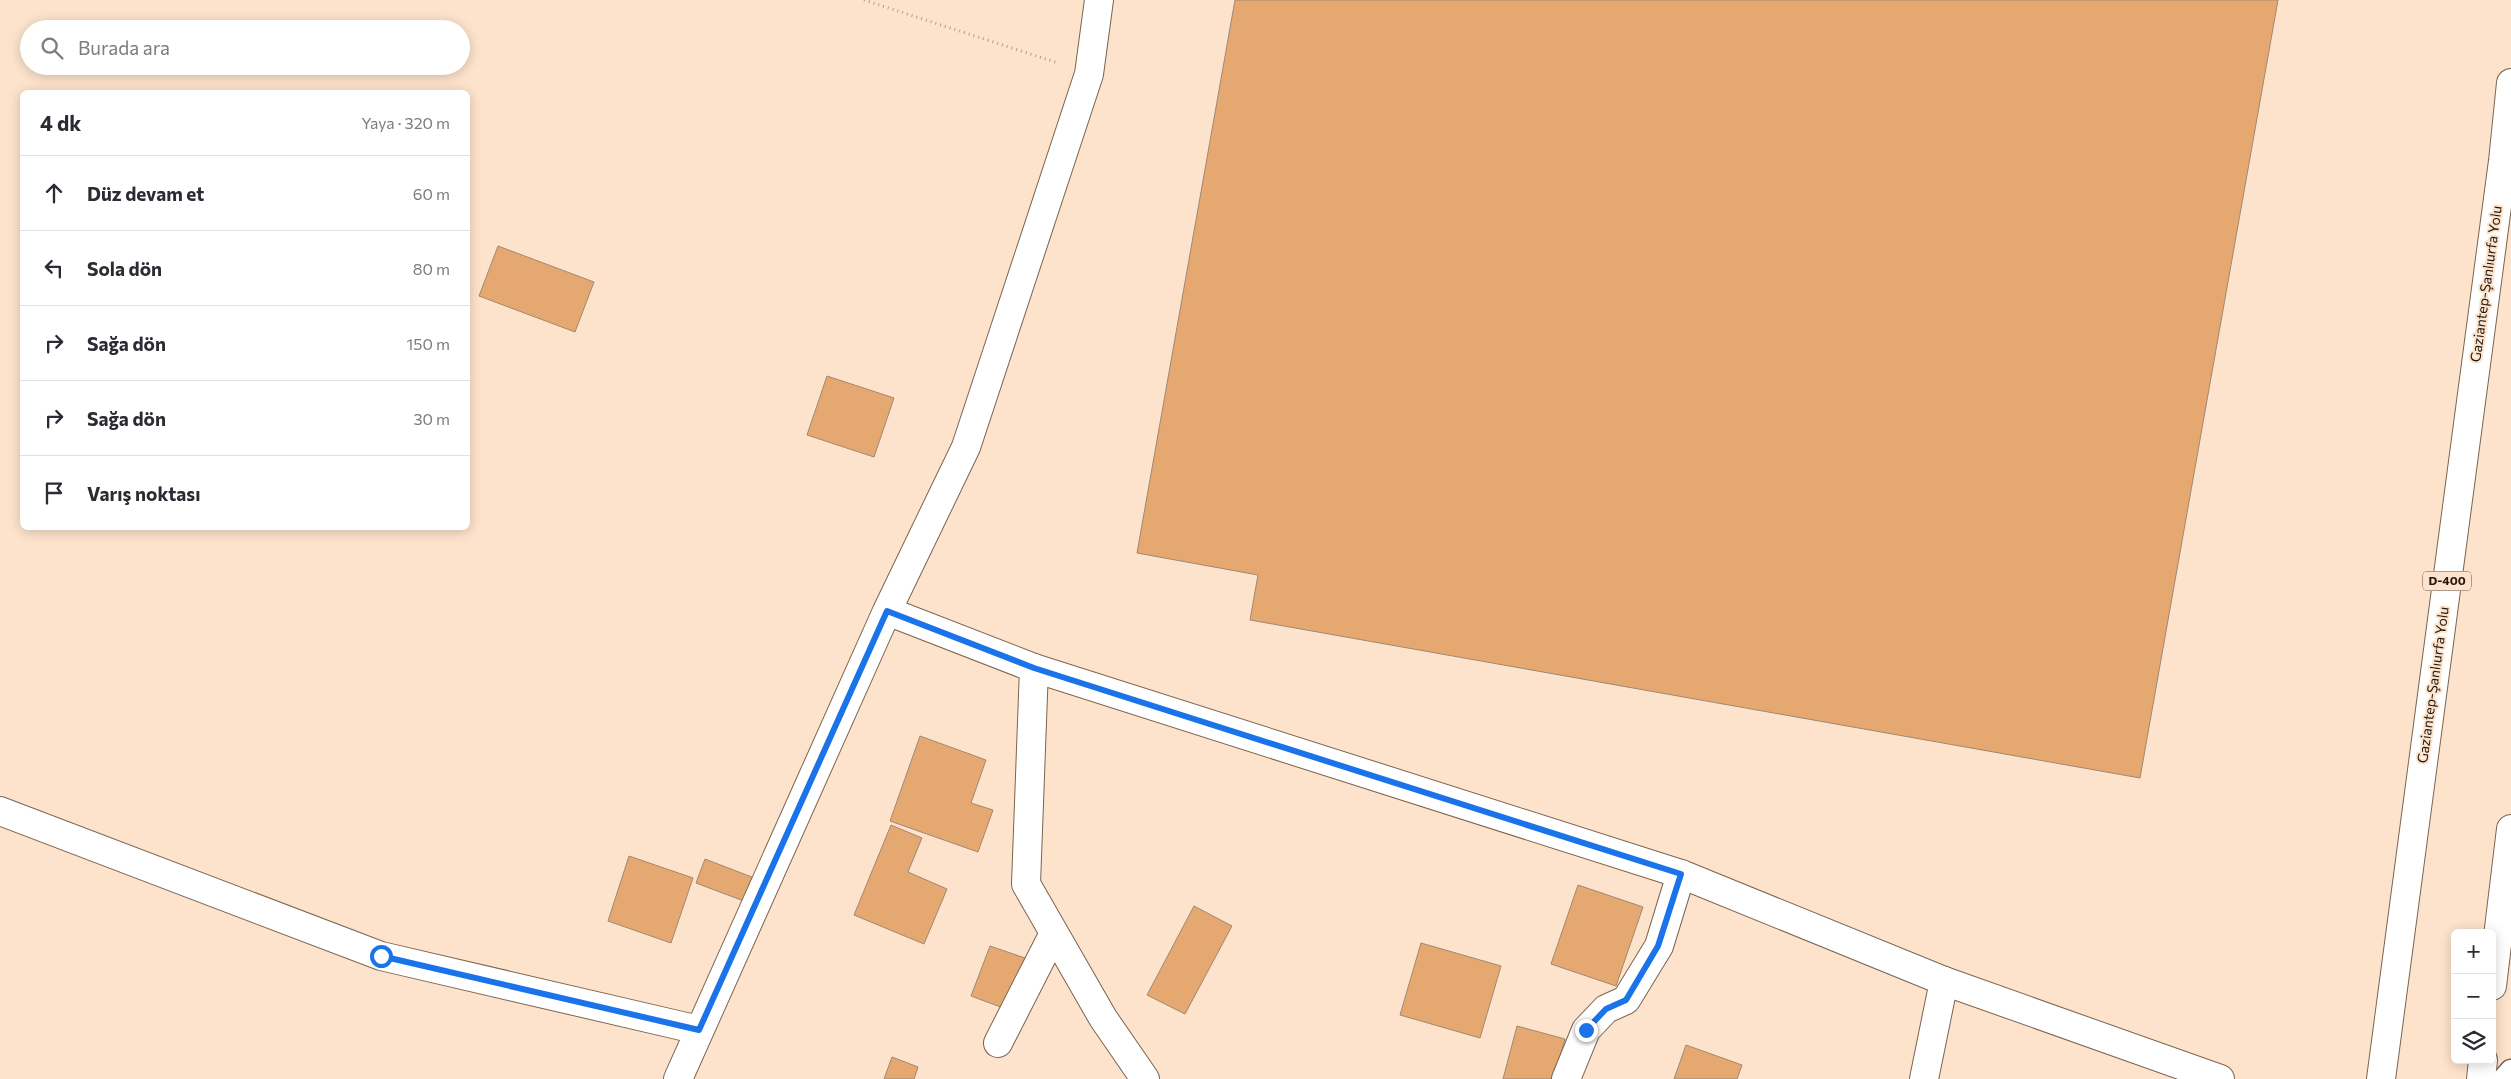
<!DOCTYPE html>
<html lang="tr">
<head>
<meta charset="utf-8">
<style>
  body { margin:0; font-family:Commissioner,sans-serif; background:#f7f7f7; color:#2b2b33 }
  .controls { position:absolute; right:15px; bottom:15px; display:grid; overflow:hidden; border-radius:8px; box-shadow:0 2px 12px #0003 }
  .controls button { width:45px; height:45px; display:grid; place-items:center; padding:0; border:0; border-bottom:1px solid #e1e1e2; background:#fff; color:#2b2b33; font:25px sans-serif }
  .stop { position:absolute; width:15px; height:15px; margin:-11px; border:4px solid #1a73e8; border-radius:50%; background:#fff }
  .stop.end { background:#1a73e8; border-color:#fff; box-shadow:0 1px 5px #0008 }
  .list { margin:0; padding:0; list-style:none }
  h2 { display:flex; justify-content:space-between; align-items:center; height:65px; margin:0; padding:0 20px; font-size:21px }
  h2 small { font-size:16px; font-weight:400; color:#7c7c81 }
  .list li { display:grid; grid-template-columns:32px 1fr auto; gap:15px; align-items:center; box-sizing:border-box; height:75px; padding:0 20px; border-top:1px solid #e1e1e2 }
  .list b { display:block; font-size:19px; white-space:nowrap }
  .list em { font-size:16px; font-style:normal; color:#7c7c81 }
  .icon { flex:none; width:28px; height:28px; fill:none; stroke:currentColor; stroke-width:2; stroke-linecap:round; stroke-linejoin:round }
  .map { position:relative; flex:none; width:2511px; height:1079px; overflow:hidden }
  .search { position:absolute; background:#fff; box-shadow:0 2px 12px #0003; left:20px; top:20px; width:450px; height:55px; display:flex; align-items:center; gap:12px; box-sizing:border-box; padding:0 18px; border-radius:28px; color:#7c7c81; font-size:19px }
  .panel { position:absolute; background:#fff; box-shadow:0 2px 12px #0003; left:20px; top:90px; width:450px; height:440px; border-radius:8px }
  .map>svg:first-child { display:block }
  .building { fill:#e5a870; stroke:#a08873 }
  .lines { fill:none; stroke-linecap:round; stroke-linejoin:round }
  .lane-casing { stroke:#7b6450; stroke-width:25 }
  .street-casing { stroke:#7b6450; stroke-width:30 }
  .secondary-casing { stroke:#7b6450; stroke-width:30 }
  .highway-casing { stroke:#7b6450; stroke-width:30 }
  .path { stroke:#b19d8b; stroke-width:3; stroke-dasharray:1 4; stroke-linecap:butt }
  .lane { stroke:#fff; stroke-width:22 }
  .street { stroke:#fff; stroke-width:28 }
  .secondary { stroke:#fff; stroke-width:28 }
  .highway { stroke:#fff; stroke-width:28 }
  .route { stroke:#1a73e8; stroke-width:6 }
  .labels { text-anchor:middle; stroke-width:4; stroke-linejoin:round; paint-order:stroke }
  .shield { fill:#fde3cc; stroke:#635548; stroke-width:1 }
  .shield-label { font-size:12px; font-weight:bold; fill:#211810 }
  .street-label { font-size:14px; fill:#211810; stroke:#fde3cc }
</style>
</head>
<body>
<div class="map">
<svg width="2511" height="1079" viewBox="0 0 2511 1079">
  <rect width="100%" height="100%" fill="#fde3cc"/>
  <path class="building" d="M1235,0h1043l-138,778 -890,-158 8,-45 -121,-22z
    M498,246l96,36 -19,50 -96,-36z
    M827,376l67,22 -20,59 -67,-22z
    M920,736l66,24 -15,43 22,7 -15,42 -88,-31z
    M891,825l31,13 -14,34 39,17 -23,55 -70,-29z
    M629,856l64,22 -22,65 -63,-22z
    M705,859l52,20 -8,24 -53,-20z
    M1578,885l65,22 -27,79 -65,-22z
    M1194,906l38,20 -47,88 -38,-19z
    M1421,943l80,23 -21,72 -80,-23z
    M990,946l35,12 -19,51 -35,-13z
    M1517,1026l48,13 -11,40h-51z
    M1686,1045l56,20 -5,14h-63z
    M892,1057l26,10 -4,12h-30z"/>
  <g class="lines">
    <g class="lane-casing">
      <path id="lane" d="M2504,1079l7,-8"/>
    </g>
    <g class="street-casing">
      <path id="street" d="M1034,668l-8,216 77,134 42,61
        M998,1043l56,-110
        M1566,1079l20,-49 20,-21 20,-9 33,-54 22,-72
        M1924,1079l20,-98"/>
    </g>
    <g class="secondary-casing">
      <path id="secondary" d="M887,611l147,57 647,206 263,107 276,98
        M0,811l381,145 318,74
        M678,1079l209,-468 79,-164 123,-373 10,-74"/>
    </g>
    <g class="highway-casing">
      <path id="highway" d="M2492,986l19,-157
        M2381,1079l122,-918 8,-78
        M2481,1079l2,-19"/>
    </g>
    <path class="path" d="M864,0l194,63"/>
    <use href="#lane" class="lane"/>
    <use href="#street" class="street"/>
    <use href="#secondary" class="secondary"/>
    <use href="#highway" class="highway"/>
  </g>
  <g class="lines">
    <path class="route" d="M381,956l318,74 188,-419 147,57 647,206 -23,72 -32,54 -20,9 -20,21"/>
  </g>
  <g class="labels">
    <rect class="shield" x="2423" y="571.5" width="48" height="19" rx="4"/>
    <g class="shield-label">
      <text x="2447" y="585">D-400</text>
    </g>
    <g class="street-label">
      <text transform="translate(2486 284) rotate(-82)" y="5">Gaziantep-Şanlıurfa Yolu</text>
      <text transform="translate(2433 685) rotate(-82)" y="5">Gaziantep-Şanlıurfa Yolu</text>
    </g>
  </g>
</svg>
<div class="controls">
<button>+</button>
<button>−</button>
<button><svg class="icon" aria-label="layers" viewBox="0 0 24 24"><path d="M12 4l9 5-9 5-9-5zM3 14l9 5 9-5"/></svg></button>
</div>
<div class="stop" style="left:381px;top:956px"></div>
<div class="stop end" style="left:1586px;top:1030px"></div>
<div class="search"><svg class="icon" aria-label="search" viewBox="0 0 24 24"><circle cx="10" cy="10" r="6"/><path d="M15 15l6 6"/></svg>Burada ara</div>
<section class="panel">
<h2>4 dk<small>Yaya · 320 m</small></h2>
<ul class="list">
<li><svg class="icon" aria-label="ahead" viewBox="0 0 24 24"><path d="M12 20V5M6 11l6-6 6 6"/></svg><div><b>Düz devam et</b></div><em>60 m</em></li>
<li><svg class="icon" aria-label="left" viewBox="0 0 24 24"><path d="M17 20v-9H6M10 6l-5 5 5 5"/></svg><div><b>Sola dön</b></div><em>80 m</em></li>
<li><svg class="icon" aria-label="right" viewBox="0 0 24 24"><path d="M7 20v-9h11M14 6l5 5-5 5"/></svg><div><b>Sağa dön</b></div><em>150 m</em></li>
<li><svg class="icon" aria-label="right" viewBox="0 0 24 24"><path d="M7 20v-9h11M14 6l5 5-5 5"/></svg><div><b>Sağa dön</b></div><em>30 m</em></li>
<li><svg class="icon" aria-label="arrive" viewBox="0 0 24 24"><path d="M6 21V4h12l-3 4 3 4H6"/></svg><div><b>Varış noktası</b></div></li>
</ul>
</section>
</div>
</body>
</html>
